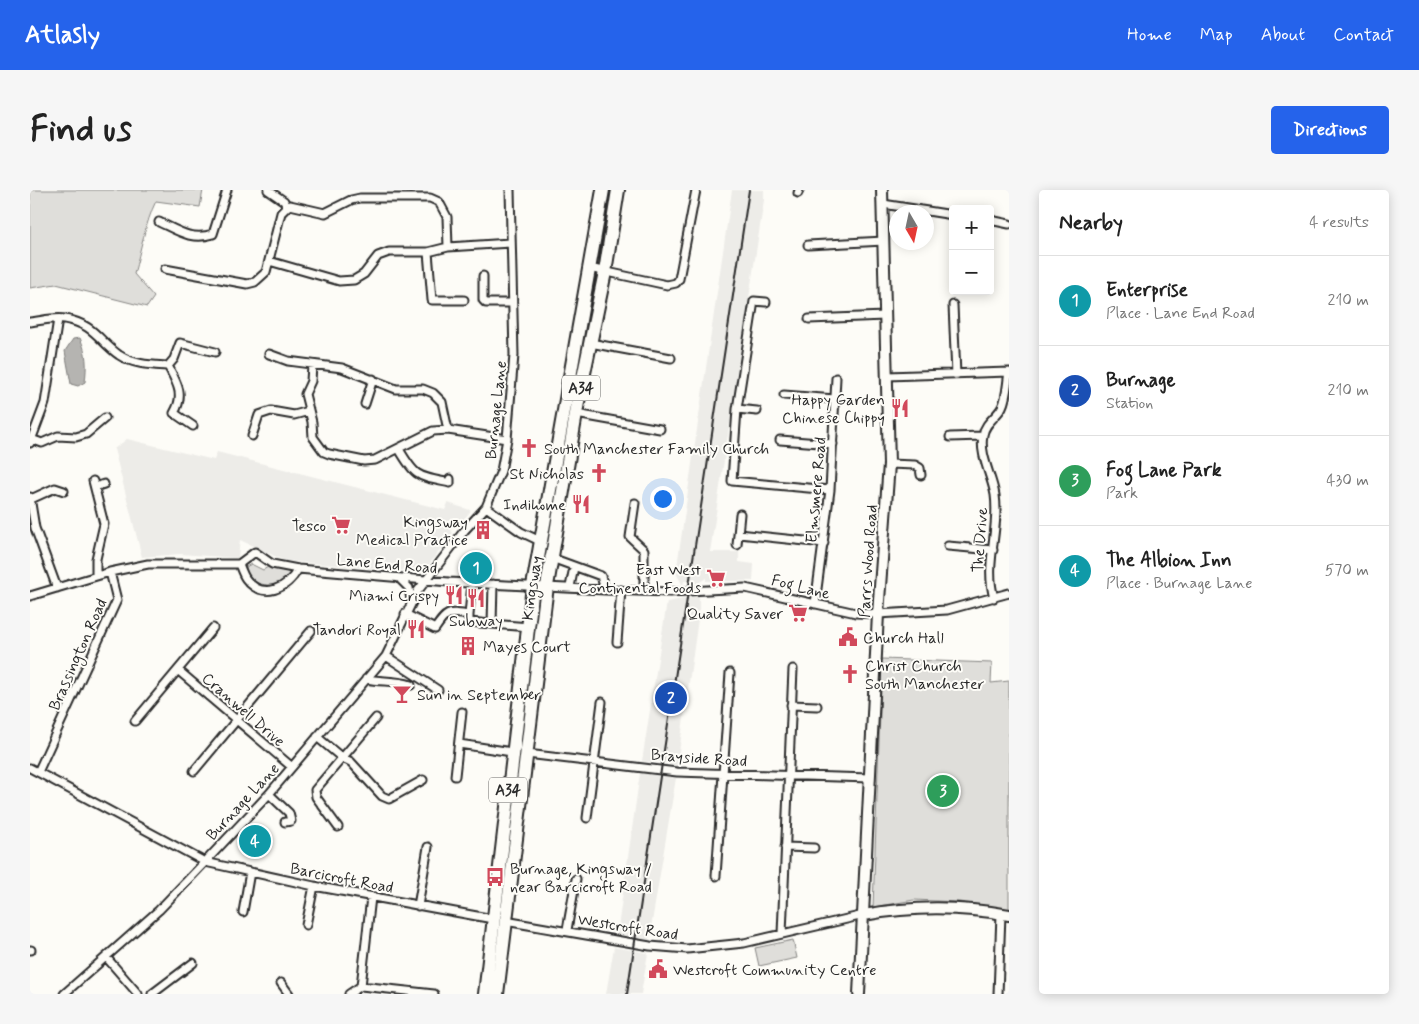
<!DOCTYPE html>
<html lang="en">
<head>
<meta charset="utf-8">
<style>
  body { margin:0; font-family:Mynerve,sans-serif; background:#f6f6f6; color:#222 }
  .controls { position:absolute; right:15px; top:15px; display:grid; overflow:hidden; border-radius:5px; box-shadow:0 2px 12px #0003 }
  .controls button { width:45px; height:45px; display:grid; place-items:center; padding:0; border:0; border-bottom:1px solid #e0e0e0; background:#fff; color:#222; font:25px sans-serif }
  .compass { position:absolute; left:859px; top:15px; width:45px; height:45px; border-radius:50%; background:#fff; box-shadow:0 2px 12px #0003; rotate:171deg }
  .you { position:absolute; left:632px; top:308px; width:18px; height:18px; margin:-12px; border:4px solid #fff; border-radius:50%; background:#1a73e8; box-shadow:0 0 0 8px #1a73e833 }
  .badge { display:grid; place-items:center; width:32px; height:32px; border-radius:50%; background:#2563eb; color:#fff; font-size:16px; font-weight:700 }
  .pin { position:absolute; translate:-50% -50%; border:2px solid #fff; box-shadow:0 1px 5px #0006 }
  .list { margin:0; padding:0; list-style:none }
  h2 { display:flex; justify-content:space-between; align-items:center; height:65px; margin:0; padding:0 20px; font-size:21px }
  h2 small { font-size:16px; font-weight:400; color:#767676 }
  .list li { display:grid; grid-template-columns:32px 1fr auto; gap:15px; align-items:center; box-sizing:border-box; height:90px; padding:0 20px; border-top:1px solid #e0e0e0 }
  .list b { display:block; font-size:19px; white-space:nowrap }
  .list p { margin:0; font-size:16px; white-space:nowrap; color:#767676 }
  .list em { font-size:16px; font-style:normal; color:#767676 }
  .map { position:relative; flex:none; width:979px; height:804px; overflow:hidden; border-radius:5px }
  header { display:flex; align-items:center; gap:30px; box-sizing:border-box; height:70px; padding:0 25px; background:#2563eb; color:#fff }
  header strong { font-size:24px }
  nav { display:flex; gap:28px; margin-inline-start:auto; font-size:18px }
  .intro { display:flex; align-items:center; justify-content:space-between; box-sizing:border-box; height:120px; padding:0 30px }
  h1 { margin:0; font-size:35px }
  .button { padding:12px 22px; border-radius:5px; background:#2563eb; color:#fff; font-size:18px; font-weight:700 }
  main { display:flex; gap:30px; padding:0 30px }
  aside { flex:1; background:#fff; border-radius:5px; box-shadow:0 2px 12px #0003 }
  .map>svg:first-child { display:block }
  .built { fill:#edece8 }
  .green { fill:#dfdeda; stroke:#858482 }
  .water { fill:#b5b4b1; stroke:#7e7d7b }
  .lines { fill:none; stroke-linecap:round; stroke-linejoin:round }
  .street-casing { stroke:#2b2b2b; stroke-width:11 }
  .secondary-casing { stroke:#2b2b2b; stroke-width:14 }
  .highway-casing { stroke:#2b2b2b; stroke-width:16 }
  .street { stroke:#fdfcf7; stroke-width:7 }
  .secondary { stroke:#fdfcf7; stroke-width:10 }
  .highway { stroke:#fdfcf7; stroke-width:12 }
  .rail { stroke:#2b2b2b; stroke-width:2 }
  .labels { text-anchor:middle; stroke-width:4; stroke-linejoin:round; paint-order:stroke }
  .shield { fill:#fdfcf7; stroke:#6a6a68; stroke-width:1 }
  .shield-label { font-size:15px; font-weight:bold; fill:#2b2b2b }
  .poi-label { font-size:16px; fill:#2b2b2b; stroke:#fdfcf7; text-anchor:end }
  .street-label { font-size:16px; fill:#2b2b2b; stroke:#fdfcf7 }
</style>
</head>
<body>
<header>
<strong>Atlasly</strong>
<nav><a>Home</a><a>Map</a><a>About</a><a>Contact</a></nav>
</header>
<div class="intro"><h1>Find us</h1><a class="button">Directions</a></div>
<main>
<div class="map">
<svg width="979" height="804" viewBox="0 0 979 804">
  <rect width="100%" height="100%" fill="#fdfcf7"/>
  <filter id="ink" filterUnits="userSpaceOnUse"><feTurbulence type="fractalNoise" baseFrequency=".02" numOctaves="2"/><feDisplacementMap in="SourceGraphic" scale="10" xChannelSelector="R" yChannelSelector="G"/><feConvolveMatrix kernelMatrix="1 2 1 2 8 2 1 2 1" color-interpolation-filters="sRGB"/></filter>
  <g filter="url(#ink)">
    <path class="built" d="M702,0h32v10l-54,352h29v10l15,2 -1,17h-47v-3l-14,9 1,-6h-9l-1,5 -7,-13z
      M97,249l87,21 3,-8 228,58 3,-7 22,7v2l-11,13h-3l-5,5 2,3 -28,37 -6,2 -134,-11 -45,-21 -2,18 -58,-4 -38,3 -28,-108z
      M669,406v16l-22,154 -20,-5v2l-15,-2 25,-159z
      M610,583l36,5 -27,162 -32,-6z
      M584,757l34,6 -7,41h-35z"/>
    <path class="green" d="M0,0h173l-3,17 -44,-6c-11,23 -15,48 -22,73l20,23 -7,10 -91,-23 -26,4z
      M562,95h4l-8,47 -5,-1z
      M221,374l12,6 5,-3 24,6 -10,11c-15,3 -34,1 -36,-17z
      M852,469l110,4 -1,20 18,-2v228l-50,-7 -45,-2 -41,7z
      M763,750l4,18 -38,8 -4,-18z"/>
    <path class="water" d="M50,148c7,15 7,28 5,44l-7,4 -7,-2 -6,-33 8,-12z"/>
    <g class="lines">
      <g class="street-casing">
        <path id="street" d="M238,0l16,11 3,6 3,-2 35,8 26,-13 9,-2h70l9,4 8,15 1,30
          M768,3l1,-3
          M853,14l70,11
          M960,30l19,4
          M129,32c19,9 33,19 54,12l14,-44
          M778,55l76,-4
          M398,62l4,48h32
          M239,71l70,20 15,-1 10,-6 14,-18 11,-4h39l20,-5 62,-4
          M559,78l78,17 9,-2 3,-4 17,-89
          M135,79l82,15 8,-2 11,-10 15,-59 6,-6
          M453,86v24l3,3h26
          M736,112l-12,-1 -17,108 -5,72 98,9
          M923,115l3,70
          M779,129l76,-3
          M0,132c11,-1 24,-5 35,-3 29,5 34,22 54,36 15,10 33,10 49,11l6,-7 6,-16 35,9
          M560,153l81,15
          M239,164l19,7 54,7 54,21h27l10,4 9,9 6,28
          M282,175l-1,16 -6,13 7,28 1,15 11,15 5,2 35,7 11,-1 58,-29 15,-1 59,9
          M138,176c9,17 17,29 6,47l19,13
          M857,186l122,-4
          M754,205l51,4
          M335,214l8,-25
          M707,219l20,2
          M546,224l84,15
          M222,246l7,-21 12,-4 23,4 15,-4
          M920,247l32,-1
          M1,249l11,4 16,-7 18,1 10,-3 19,-16
          M750,250l53,4
          M0,253l15,-40 13,-84
          M369,259c17,29 18,27 51,34v-4
          M859,274l26,1 5,3 1,7
          M63,291l11,43 -8,35v17
          M65,297l9,-3
          M0,307l5,31 22,60
          M1,309l24,-11 9,3
          M605,313l-5,34 14,13v41
          M456,317l35,25 19,9
          M709,344l85,9
          M707,355l3,-31
          M918,356l45,4
          M519,367l52,19 4,14
          M209,374c2,5 4,11 7,15 17,22 42,9 52,-10
          M369,388l10,10 2,12
          M540,397l4,-20
          M0,406l80,-24 38,-8h91l16,-12 17,12 26,5 151,13 156,8 65,2 75,-4 111,25 22,1 69,-4 62,-17
          M964,408c-10,-34 6,-68 1,-103 -3,-19 -16,-40 -12,-60 2,-13 14,-18 19,-28 5,-10 5,-24 7,-35
          M785,414l15,-114 6,-112
          M375,424l30,15c12,-18 13,-17 34,-14l3,-32
          M439,425v7l60,5
          M462,434l1,-40
          M587,452l4,-52
          M356,466l52,34
          M149,481l113,96
          M336,489c15,3 31,1 45,6
          M761,515l26,1
          M105,531l78,-93
          M287,547l24,20 10,5 31,34 7,3 34,-19
          M429,554l53,8
          M497,564l150,18 193,6
          M0,578l175,94 109,24 179,33
          M164,581l117,-140
          M8,582l79,-172 -7,-28
          M425,586l7,-64
          M239,604l20,19 2,8 -6,1
          M557,628l15,-116
          M308,637l-22,-30 -1,-7 61,-72
          M755,657l29,1
          M686,686l14,-203
          M388,716l10,-59
          M213,722l7,-40
          M475,731l145,25 37,3 57,-6 120,-28
          M276,735l8,-39
          M537,740l9,-51
          M752,744l11,-265
          M0,760h1
          M76,767l32,37
          M251,793l8,11
          M331,796l10,-89
          M34,804l95,-84 46,-48 64,-68 117,-138 31,-64 47,-61 22,-24 15,-36 6,-32 7,-84 -4,-165
          M122,804l41,-31
          M319,804l12,-8 73,8
          M968,804l3,-80"/>
      </g>
      <g class="secondary-casing">
        <path id="secondary" d="M834,725c49,-9 96,-9 145,0
          M829,804l19,-380 11,-150 -7,-274"/>
      </g>
      <g class="highway-casing">
        <path id="highway" d="M455,804l48,-408 70,-396
          M467,804l50,-408 31,-184 27,-130 13,-82"/>
      </g>
      <use href="#street" class="street"/>
      <use href="#secondary" class="secondary"/>
      <use href="#highway" class="highway"/>
      <path class="rail" d="M597,804l122,-804"/>
    </g>
  </g>
  <defs>
    <g id="restaurant-bare" transform="scale(1.5)"><path d="M-5-6h1v4h1v-4h1v4h1v-4h1v5L-1.5 .5V6h-2V.5L-5-1ZM5-6V6H3V1.5H1.5Q1.5-4 5-6Z" fill="#d1495b" stroke="#fdfcf7" stroke-width="2.5" paint-order="stroke"/></g>
    <g id="church-bare" transform="scale(1.5)"><path d="M-1.2-6h2.4v3.5h3.3v2.4h-3.3V6h-2.4V-.1h-3.3v-2.4h3.3Z" fill="#d1495b" stroke="#fdfcf7" stroke-width="2.5" paint-order="stroke"/></g>
    <g id="supermarket-bare" transform="scale(1.5)"><path d="M-6-5.5h2.5l.6 2H6L4.5 2H-2.5L-4.4-4H-6ZM-1.5 3.2a1.3 1.3 0 1 0 .1 0ZM3 3.2a1.3 1.3 0 1 0 .1 0Z" fill="#d1495b" stroke="#fdfcf7" stroke-width="2.5" paint-order="stroke"/></g>
    <g id="building-bare" transform="scale(1.5)"><path d="M-4-6H4V6H1V3H-1V6H-4ZM-2.5-4.3h1.7v1.8h-1.7ZM.8-4.3h1.7v1.8H.8ZM-2.5-1h1.7V.8h-1.7ZM.8-1h1.7V.8H.8Z" fill="#d1495b" stroke="#fdfcf7" stroke-width="2.5" paint-order="stroke"/></g>
    <g id="civic-bare" transform="scale(1.5)"><path d="M-.6-6.5H3V-4.5H.6V-3L4-1V1h2V6H-6V1h2V-1L-.6-3ZM-1.2 2.5V6h2.4V2.5Z" fill="#d1495b" stroke="#fdfcf7" stroke-width="2.5" paint-order="stroke"/></g>
    <g id="bar-bare" transform="scale(1.5)"><path d="M-6-5H6L.8 .8V4.5H3.5V6h-7V4.5H-.8V.8Z" fill="#d1495b" stroke="#fdfcf7" stroke-width="2.5" paint-order="stroke"/></g>
    <g id="bus-bare" transform="scale(1.5)"><path d="M-5-6H5V4H4V6H2V4H-2V6H-4V4H-5ZM-3.5-4V0h7V-4ZM-3.5 1.2v1.5H-2V1.2ZM2 1.2v1.5H3.5V1.2Z" fill="#d1495b" stroke="#fdfcf7" stroke-width="2.5" paint-order="stroke"/></g>
  </defs>
  <g fill-rule="evenodd">
    <use href="#restaurant-bare" x="870" y="218"/>
    <use href="#church-bare" x="499" y="258"/>
    <use href="#church-bare" x="569" y="283"/>
    <use href="#restaurant-bare" x="551" y="314"/>
    <use href="#supermarket-bare" x="311" y="335"/>
    <use href="#building-bare" x="453" y="340"/>
    <use href="#supermarket-bare" x="686" y="388"/>
    <use href="#restaurant-bare" x="424" y="405"/>
    <use href="#restaurant-bare" x="446" y="408"/>
    <use href="#supermarket-bare" x="768" y="423"/>
    <use href="#restaurant-bare" x="386" y="439"/>
    <use href="#civic-bare" x="818" y="447"/>
    <use href="#building-bare" x="438" y="456"/>
    <use href="#church-bare" x="820" y="484"/>
    <use href="#bar-bare" x="372" y="504"/>
    <use href="#bus-bare" x="465" y="687"/>
    <use href="#civic-bare" x="628" y="779"/>
  </g>
  <g class="labels">
    <g class="shield">
      <rect x="532" y="185.5" width="38" height="25" rx="4"/>
      <rect x="459" y="587.5" width="38" height="25" rx="4"/>
    </g>
    <g class="shield-label">
      <text x="551" y="203">A34</text>
      <text x="478" y="605">A34</text>
    </g>
    <g class="poi-label">
      <text x="855" y="215">Happy Garden<tspan x="855" dy="18">Chinese Chippy</tspan></text>
      <text x="514" y="264" text-anchor="start">South Manchester Family Church</text>
      <text x="554" y="289">St Nicholas</text>
      <text x="536" y="320">Indihome</text>
      <text x="438" y="337">Kingsway<tspan x="438" dy="18">Medical Practice</tspan></text>
      <text x="296" y="341">Tesco</text>
      <text x="671" y="385">East West<tspan x="671" dy="18">Continental Foods</tspan></text>
      <text x="409" y="411">Miami Crispy</text>
      <text x="753" y="429">Quality Saver</text>
      <text x="446" y="436" text-anchor="middle">Subway</text>
      <text x="371" y="445">Tandori Royal</text>
      <text x="833" y="453" text-anchor="start">Church Hall</text>
      <text x="453" y="462" text-anchor="start">Mayes Court</text>
      <text x="835" y="481" text-anchor="start">Christ Church<tspan x="835" dy="18">South Manchester</tspan></text>
      <text x="387" y="510" text-anchor="start">Sun in September</text>
      <text x="480" y="684" text-anchor="start">Burnage, Kingsway /<tspan x="480" dy="18">near Barcicroft Road</tspan></text>
      <text x="643" y="785" text-anchor="start">Westcroft Community Centre</text>
    </g>
    <g class="street-label">
      <text transform="translate(465 220) rotate(-84)" y="6">Burnage Lane</text>
      <text transform="translate(785 300) rotate(-85)" y="6">Elmsmere Road</text>
      <text transform="translate(949 350) rotate(-86)" y="6">The Drive</text>
      <text transform="translate(837 371) rotate(-86)" y="6">Parrs Wood Road</text>
      <text transform="translate(357 373) rotate(5)" y="6">Lane End Road</text>
      <text transform="translate(771 396) rotate(14)" y="6">Fog Lane</text>
      <text transform="translate(501 398) rotate(-82)" y="6">Kingsway</text>
      <text transform="translate(47 464) rotate(-66)" y="6">Brassington Road</text>
      <text transform="translate(214 519) rotate(41)" y="6">Cranwell Drive</text>
      <text transform="translate(669 567) rotate(4)" y="6">Brayside Road</text>
      <text transform="translate(212 611) rotate(-47)" y="6">Burnage Lane</text>
      <text transform="translate(312 687) rotate(11)" y="6">Barcicroft Road</text>
      <text transform="translate(598 736) rotate(9)" y="6">Westcroft Road</text>
    </g>
  </g>
</svg>
<div class="controls">
<button>+</button>
<button>−</button>
</div>
<svg class="compass" viewBox="-18 -18 36 36"><path d="M0-13l5 13h-10z" fill="#e53935"/><path d="M0 13l5-13h-10z" fill="#767676"/></svg>
<div class="you"></div>
<div class="pin badge" style="left:446px;top:378px;background:#0f9aa8">1</div>
<div class="pin badge" style="left:641px;top:508px;background:#1a4fb4">2</div>
<div class="pin badge" style="left:913px;top:601px;background:#2e9e5b">3</div>
<div class="pin badge" style="left:225px;top:651px;background:#0f9aa8">4</div>
</div>
<aside>
<h2>Nearby<small>4 results</small></h2>
<ul class="list">
<li><span class="badge" style="background:#0f9aa8">1</span><div><b>Enterprise</b><p>Place · Lane End Road</p></div><em>210 m</em></li>
<li><span class="badge" style="background:#1a4fb4">2</span><div><b>Burnage</b><p>Station</p></div><em>210 m</em></li>
<li><span class="badge" style="background:#2e9e5b">3</span><div><b>Fog Lane Park</b><p>Park</p></div><em>430 m</em></li>
<li><span class="badge" style="background:#0f9aa8">4</span><div><b>The Albion Inn</b><p>Place · Burnage Lane</p></div><em>570 m</em></li>
</ul>
</aside>
</main>
</body>
</html>
